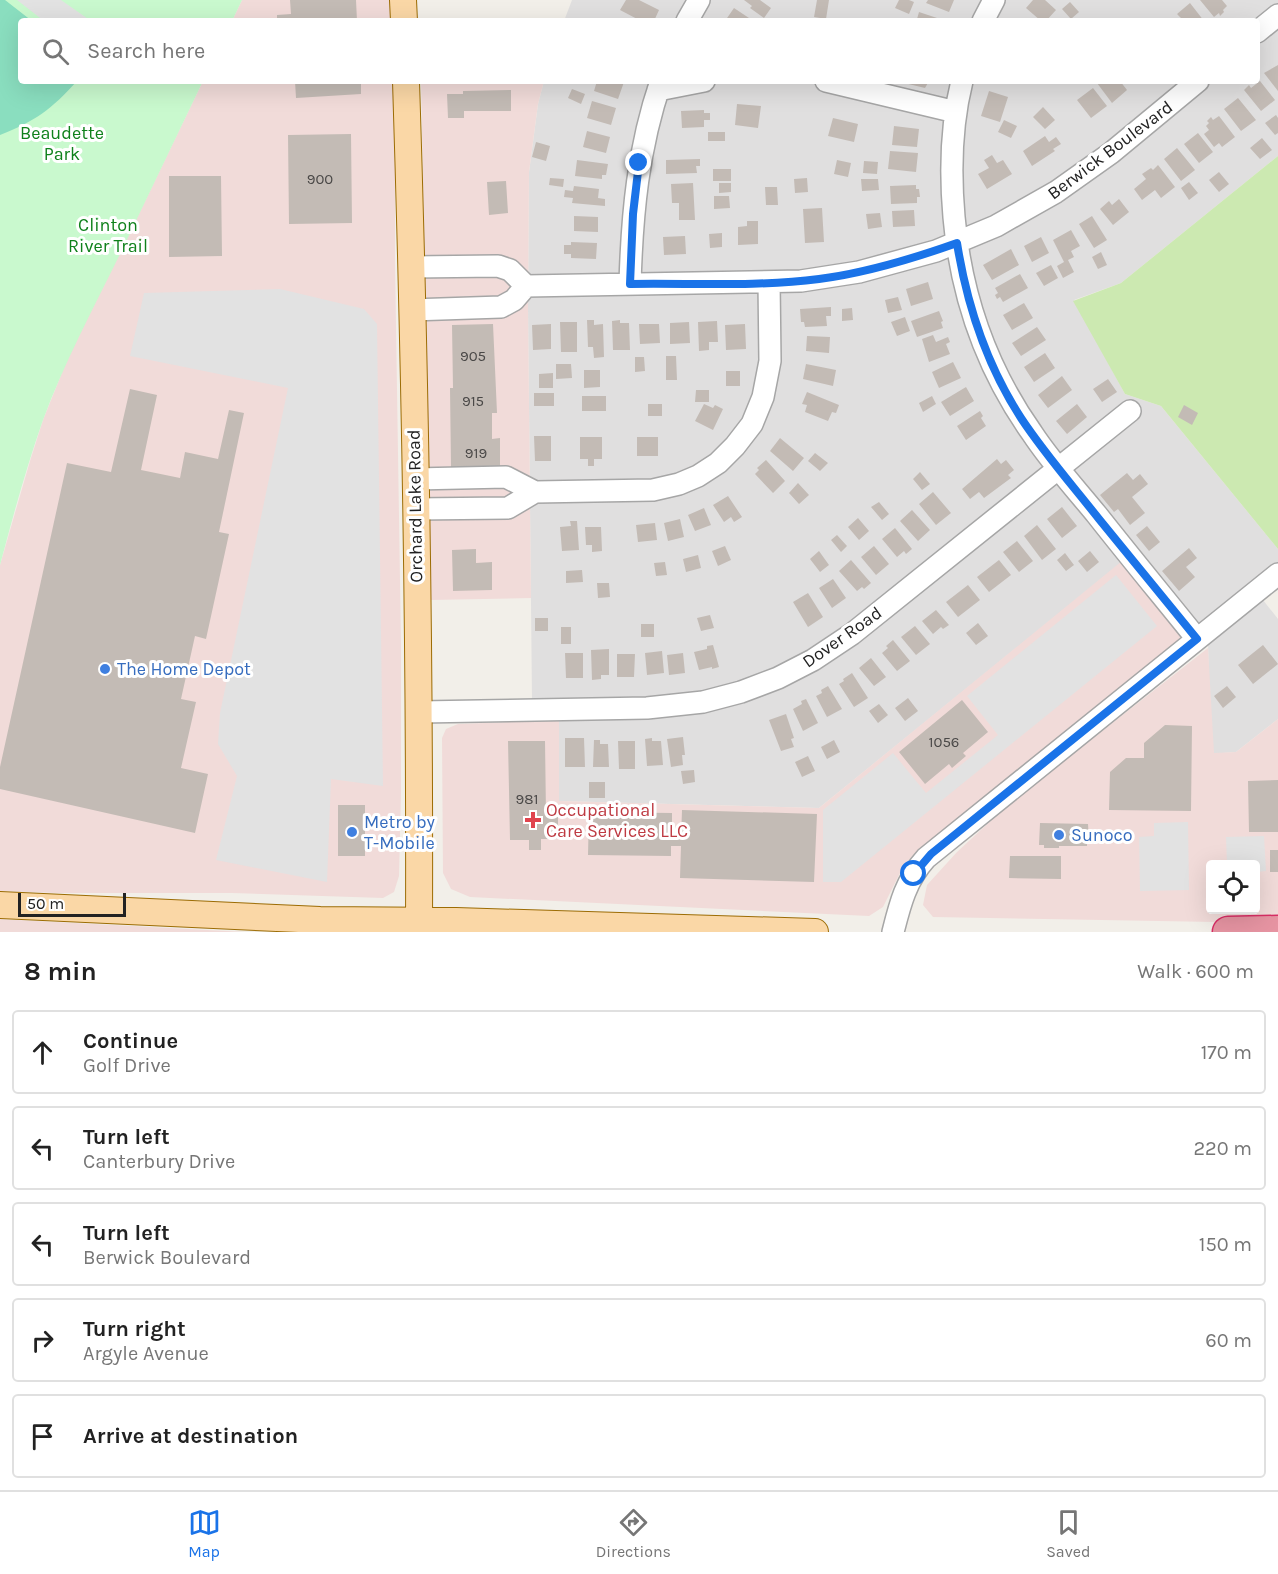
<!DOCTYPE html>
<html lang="en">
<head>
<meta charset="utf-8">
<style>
  body { margin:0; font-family:Karla,sans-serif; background:#f6f6f6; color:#222 }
  .controls { position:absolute; right:18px; bottom:18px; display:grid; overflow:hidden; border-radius:6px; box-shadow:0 6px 24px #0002 }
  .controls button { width:54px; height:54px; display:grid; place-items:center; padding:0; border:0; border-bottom:2px solid #e0e0e0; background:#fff; color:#222; font:30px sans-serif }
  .scale { position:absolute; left:18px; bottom:15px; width:108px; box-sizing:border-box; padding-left:6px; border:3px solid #222; border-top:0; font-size:16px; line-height:21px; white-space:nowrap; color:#222; -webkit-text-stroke:4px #fff; paint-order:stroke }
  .stop { position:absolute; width:18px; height:18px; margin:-14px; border:4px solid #1a73e8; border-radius:50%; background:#fff }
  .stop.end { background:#1a73e8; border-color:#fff; box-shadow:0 2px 6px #0008 }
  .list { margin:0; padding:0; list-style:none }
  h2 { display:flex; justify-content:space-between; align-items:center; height:78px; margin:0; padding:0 24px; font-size:26px }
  h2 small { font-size:20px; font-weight:400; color:#767676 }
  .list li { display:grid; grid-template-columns:39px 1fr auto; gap:18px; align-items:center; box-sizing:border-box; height:84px; margin:0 12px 12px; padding:0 12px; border:2px solid #e0e0e0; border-radius:6px }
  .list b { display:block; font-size:22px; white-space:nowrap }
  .list p { margin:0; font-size:20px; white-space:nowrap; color:#767676 }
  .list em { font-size:20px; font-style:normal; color:#767676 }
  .icon { flex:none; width:33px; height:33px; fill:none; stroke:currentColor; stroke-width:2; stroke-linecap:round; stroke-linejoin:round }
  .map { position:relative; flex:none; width:1278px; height:932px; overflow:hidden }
  .search { position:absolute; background:#fff; box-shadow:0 6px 24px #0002; left:18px; right:18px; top:18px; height:66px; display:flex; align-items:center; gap:15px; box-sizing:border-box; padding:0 21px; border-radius:6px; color:#767676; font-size:22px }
  .sheet { height:558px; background:#fff }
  nav { display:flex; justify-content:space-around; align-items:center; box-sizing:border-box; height:84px; border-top:2px solid #e0e0e0; background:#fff; font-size:16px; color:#767676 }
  nav a { display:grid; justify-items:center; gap:3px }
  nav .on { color:#1a73e8 }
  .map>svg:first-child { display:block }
  .residential { fill:#e0dfdf }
  .commercial { fill:#f1dbd9; fill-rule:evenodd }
  .grass { fill:#cce9b1 }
  .park { fill:#c9f9ce }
  .pitch { fill:#8adebf }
  .parking { fill:#e2e2e2 }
  .building { fill:#c3bbb5 }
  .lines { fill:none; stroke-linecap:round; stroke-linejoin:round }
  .minor-casing { stroke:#a6a6a6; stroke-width:24 }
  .major-casing { stroke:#9c6c04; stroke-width:28 }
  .highway-casing { stroke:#d82e65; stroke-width:33 }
  .minor { stroke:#fff; stroke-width:21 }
  .major { stroke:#fad7a6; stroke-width:26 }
  .highway { stroke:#e694a2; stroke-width:30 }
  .route { stroke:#1a73e8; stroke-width:8 }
  .shop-dot { fill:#3f7fe0; stroke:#fff; stroke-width:2 }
  .health-dot { fill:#e0444e; stroke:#fff; stroke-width:2 }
  .labels { text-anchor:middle; stroke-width:6; stroke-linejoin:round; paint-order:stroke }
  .number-label { font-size:15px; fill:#4a4847 }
  .park-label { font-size:18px; fill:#0f811b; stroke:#fff }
  .street-label { font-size:18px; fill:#222; stroke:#fff }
  .shop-label { font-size:18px; fill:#366cbe; stroke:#fff; text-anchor:start }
  .health-label { font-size:18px; fill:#be3a42; stroke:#fff; text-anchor:start }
</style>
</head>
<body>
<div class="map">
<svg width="1278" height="932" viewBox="0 0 1278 932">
  <rect width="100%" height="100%" fill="#f2efe9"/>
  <path class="residential" d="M572,0h706v156l-157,127 -47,17 51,94 36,12 117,143v15l-26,22 26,33v100l-42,33 -26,2 -2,-114 -71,-90 -318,258 -260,-7 -1,-100h-26l-4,-392 1,-137 9,-68 6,-23h713v-60h-693z"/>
  <path class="commercial" d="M242,0h149l1,21h-160z
    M203,81h192v181l6,382v149l-2,83 -5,16 -11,6 -151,-5h-176l-56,-2v-326l30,-104 13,-41 20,-50 18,-43 40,-76z
    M421,81h123l-6,23 -9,68 -1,137 3,289 -100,2z
    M1122,561l63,77 -267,212 -14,15 -21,42 -14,9 -399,-19 -19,-8 -8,-16 -1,-135 4,-9 12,-5 101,-4v81l260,7z
    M1208,648l6,105 22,-1 42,-33v204l-345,-6 -10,-12 4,-20 30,-33 52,-48zM1210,864h46v45h-46z
    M0,919l245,13h-245z"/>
  <path class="grass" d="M1278,156v393l-117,-143 -36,-12 -52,-93 48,-18z"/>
  <path class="park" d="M0,0h242l-10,21h-211v60h182c-27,56 -54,113 -81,169 -28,57 -57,111 -79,170 -17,48 -30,96 -43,145z"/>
  <path class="pitch" d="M0,0h5l27,21h-11v60h56c-25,28 -43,41 -77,54z"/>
  <path class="parking" d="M17,0h44l30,21h-47z
    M280,289l84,20 13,15 6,462 -52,-7 -4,103 -111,-22 21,-84 -19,-32 2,-31 68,-325 -158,-32 14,-63z
    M1116,575l41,51 -316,256h-18v-72l70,-57 33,40 72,-58 -31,-39z
    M1188,822l1,68 -49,1 -1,-54 15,-1v-13z
    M1264,836l2,35 -10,1v-8h-29l-1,-27z"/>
  <path class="building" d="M290,0h66l1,21h-80v-6l14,-1z
    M626,0h13l20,10 -5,11h-13l-21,-11z
    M744,0h16l11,8 -7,10 -14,-10 2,-2z
    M817,0h12l-3,19 -12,-2z
    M899,0h10l5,2 -5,12 -14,-6z
    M928,0h26l-5,12 -23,-9z
    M1033,0h12l11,10 -10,11h-5l-15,-13z
    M1200,0h22l5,6 -4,4 1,2 -4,4 -1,-3 -5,4z
    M1070,2l9,10 -8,7 -9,-10z
    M1190,3l14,18h-20l-7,-7z
    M734,8l15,10 -2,3h-22z
    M919,12l27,9h-35l1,-3 5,1z
    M1278,65v26l-14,-18z
    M295,81h66v13l-65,4z
    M597,81l27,1 -6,17 -24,-8z
    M896,81h33l-4,7z
    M1100,81h20l7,9 -15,13 -15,-20z
    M1260,81l15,19 -14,11 -17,-21 5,-5 2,3z
    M1093,88l14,18 -16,12 -14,-18z
    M572,89l13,5 -4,10 -13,-6z
    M511,90v21h-47v7h-16l-1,-24h16v-3z
    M989,91l19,6 -8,25 -19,-6z
    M1238,98l18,22 -15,11 -17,-22z
    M592,101l24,7 -5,17 -24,-7z
    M737,104l24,2 -3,22 -23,-3z
    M1043,107l12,13 -10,9 -12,-12z
    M704,110v3h6v7h-6v7l-22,1 -1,-17z
    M1276,115l2,3v15l-3,2 -10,-12z
    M1219,116l16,21 -13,10 -3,-4 -5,4 -10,-13 5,-4 -3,-4 3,-3 -2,-2 4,-4 2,3z
    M833,118l25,6 -4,18 -26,-6z
    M1004,120l13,6 -6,12 -13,-6z
    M894,126l25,3 -2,18 -25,-2z
    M587,131l23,6 -4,16 -23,-6z
    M708,132h17v9h-17z
    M1198,133l15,19 -14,11 -15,-19z
    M351,134l1,89 -63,1 -1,-89z
    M1045,136l4,6 7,-5 5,7 -8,5 2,2 -23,15 -9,-15z
    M1262,138l10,12 -12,9 -10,-11z
    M536,142l14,4 -4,15 -14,-4z
    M1177,148l18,22 -14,11 -17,-22z
    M890,151l28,2 -2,19 -28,-3z
    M992,155l5,8 6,-3 9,14 -25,15 -9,-15 11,-6 -5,-8z
    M700,159v7h-4l1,7 -31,1v-14z
    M577,160l31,4 -2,11h-4v4l-27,-3z
    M837,160l14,3 -3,14 -14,-3z
    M864,161l14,1 -1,12 -14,-1z
    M1158,165l17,22 -14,11 -6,-8 -13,10 -8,-11 12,-10 -4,-5 9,-6 2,2z
    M713,169h18v12h-18z
    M1219,172l10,12 -10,8 -10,-12z
    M169,176h52l1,80 -53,1z
    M550,178l14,1 -1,8 -14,-2z
    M807,178l1,14 -13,1 -1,-14z
    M861,179h17l1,11 -17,1z
    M506,181l2,32 -19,2 -2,-33z
    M1189,182l9,11 -9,7 -8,-12z
    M693,183l2,37h-16v-17h-7l-1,-19z
    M719,183h12v9l-12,1z
    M916,185v4h3l1,8h-3v6l-26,1 -1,-18z
    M574,186l25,3 -1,9 7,1v7l-33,-3 1,-5 -9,-1 1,-7 8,1z
    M765,187h12l1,18h-12z
    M714,196h15l1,12 -16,1z
    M1119,199l10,13 -16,13 -13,-16 9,-8 3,4z
    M822,208l2,34 -19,1 -2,-34z
    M914,210l1,16 -22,1 -1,-16z
    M880,213l2,14 -14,2 -2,-15z
    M574,216l24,1v15l-24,-1z
    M1092,216l15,24 -13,8 -15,-24z
    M747,221h11v23l-20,1v-18l9,-1z
    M1071,230l9,16 -9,5 3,6 -6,3 6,12 -11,6 -6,-12 7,-4 -11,-22z
    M722,233v14l-12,1 -1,-14z
    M685,236l1,18 -22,1 -1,-18z
    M1041,237l8,16 -17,9 -8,-16z
    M571,242l26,1 -1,16 -25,-1v-4h-7v-9h7z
    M1011,249l8,16 -27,15 -9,-15z
    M1101,252l6,13 -9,4 -6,-12z
    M1051,265l7,13 -14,8 -8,-13z
    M1020,274l8,14 -25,14 -3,-5 -3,2 -2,-4 3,-2 -3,-5z
    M928,282l5,17 -22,7 -5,-17z
    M898,297l4,13 -14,3 -3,-13z
    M1024,303l9,15 -21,12 -9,-15z
    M831,307v9h-5l1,10 -22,1 -1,-5h-3l-1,-13z
    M852,308l1,12 -11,1v-12z
    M939,311l4,10 -2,1 2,6 -26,9 -6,-16z
    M905,317l5,14 -13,5 -6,-14z
    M587,320h7v5l9,-1 1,33 -10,1 -1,-11h-5z
    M620,320v3h9l1,27h-17l-1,-29z
    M717,321l1,21h-9v8l-10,1 -1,-29z
    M560,322h17v30h-16z
    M689,322l1,21 -20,1v-21z
    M493,324l4,89h-5v26l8,-1v28l-49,1 -1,-79h3l-1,-63z
    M551,324v25l-18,1 -1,-25z
    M639,324h20l1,19 -20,1z
    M745,324l1,25 -20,1 -1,-25z
    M1037,327l9,13 -25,16 -9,-13z
    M933,335l3,7 12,-5 2,5 -4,2 4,10 -21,8 -7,-23z
    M807,336l23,1 -1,16 -23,-2z
    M1045,353l10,15 -21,14 -10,-15z
    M666,356h10l1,24h-11z
    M635,357h9l1,14 -10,1z
    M953,362l8,16 -22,10 -7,-16z
    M556,364h15l1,14 -16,1z
    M806,364l30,6 -3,16 -30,-7z
    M584,370h16v17l-16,1z
    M726,371h14v15h-14z
    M553,373v15h-14v-14z
    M1062,376l10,14 -24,18 -10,-13z
    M1108,379l9,13 -15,10 -9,-13z
    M966,387l8,14 -24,15 -9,-14z
    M130,389l27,6 -16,75 39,8 5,-26 33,7 11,-49 15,3 -25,119 10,2 -23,105 -11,-3 -14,63 15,3 -15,66 27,6 -13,59 -195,-44v-22l67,-304 44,9z
    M696,390h13v12h-14z
    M807,392l32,13 -3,8 -4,-1 -4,9 -23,-9 2,-7 -5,-1z
    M534,393h20v13h-20z
    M582,396h24v15h-24z
    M932,396l4,8 -13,8 -4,-9z
    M648,404h14v12h-14z
    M704,404l9,4 2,-3 8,4 -10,21 -18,-9z
    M1077,404l10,13 -20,17 -11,-13z
    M1184,405l14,8 -6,12 -14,-8z
    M980,411l3,5 -2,2 5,8 -20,14 -9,-14z
    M534,436h17v25h-16z
    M580,437h22v22h-8v7h-6v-7h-8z
    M637,437h21v19h-21z
    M780,438l24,20 -11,13 -23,-20z
    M815,453l13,10 -8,8 -12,-10z
    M997,459l4,5 5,-4 8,10 -6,5 3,3 -27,20 -5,-6 -9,7 -8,-10z
    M766,460l19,21 -12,12 -18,-19 4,-4 -2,-2z
    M920,472l10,12 -8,6 -9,-11z
    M1127,473l6,7 7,-6 8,10 -16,13 13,16 -15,12 -12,-16 -4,3 -14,-17z
    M798,483l11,12 -10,9 -10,-11z
    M933,492l18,21 -15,12 -17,-21z
    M728,496l14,21 -8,5 -3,-5 -7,5 -11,-17z
    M879,502l10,12 -7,6 -11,-13z
    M1062,507l15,19 -15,12 -15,-19z
    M704,508l7,17 -16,6 -7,-16z
    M912,510l18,20 -12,11 -18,-20z
    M858,518l11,13 -10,9 -11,-13z
    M680,519l4,18 -16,4 -4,-18z
    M570,521h7l2,29 -17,1 -2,-24 11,-1z
    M655,523l2,17 -19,2 -2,-17z
    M1037,525l19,24 -14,11 -18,-24z
    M1147,526l13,16 -11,9 -13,-16z
    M585,527h16l1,24 -10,1v-7h-6z
    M895,528l17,21 -6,5 -2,-3 -7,6 -15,-18z
    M837,535l10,11 -6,6 -10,-12z
    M1017,541l16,20 -14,11 -16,-20z
    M725,546l6,14 -13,6 -6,-15z
    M874,546l15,18 -13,11 -15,-18z
    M1189,548l8,10 -11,9 9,10 -16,14 -17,-20z
    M476,549v14l16,-1v28l-39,1 -1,-41z
    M819,551l10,14 -9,7 -10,-13z
    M1090,551l9,11 -12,10 -9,-11z
    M1065,553l9,12 -8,6 -9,-11z
    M698,555l3,13 -15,4 -3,-13z
    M851,560l20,23 -7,6 -2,-2 -5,4 -18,-20z
    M999,560l12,15 -22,17 -12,-15z
    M665,562l2,13 -11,1 -2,-13z
    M582,570l1,12 -17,1v-12z
    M833,579l13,19 -14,10 -13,-20z
    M597,583h12l1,14 -12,1z
    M968,585l12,15 -22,17 -12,-15z
    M808,593l15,24 -15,10 -15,-25z
    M936,610l13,15 -6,4 -2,-2 -8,7 -11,-13z
    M710,615l4,13 -13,3 -4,-13z
    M535,618h13v13h-13z
    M978,623l10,13 -12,9 -10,-12z
    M641,624h13v13h-13z
    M915,626l15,18 -14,11 -15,-18z
    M561,627h10v17h-10z
    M893,640l17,21 -13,10 -15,-18 6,-5 -2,-2z
    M713,645l6,22 -7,2v-2l-13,3 -5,-18 13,-3v-3z
    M1263,645l15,19 -25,20 -15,-19z
    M609,649v26h-8v4l-9,1 -1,-30z
    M662,651l2,22 -17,2 -2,-22z
    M565,653h18v25h-17z
    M683,653l2,20 -16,2 -2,-20z
    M617,654h18l-1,23h-17z
    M871,658l15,19 -12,9 -15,-18z
    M852,673l16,25 -14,9 -15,-23 5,-3 -1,-2z
    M828,686l14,23 -15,8 -11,-21 6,-3 -1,-3z
    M1227,686l9,11 -13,11 -9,-12z
    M908,698l10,13 -13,10 -10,-13z
    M806,699l12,24 -15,8 -10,-22 9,-5 -1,-3z
    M962,700l26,32 -25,21 3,3 -14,12 -3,-4 -24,20 -26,-32z
    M879,704l9,11 -10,8 -9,-12z
    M786,714l8,24 -3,1 3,8 -13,4 -12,-31z
    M1165,725l27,1 -1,85 -82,-1 1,-38 16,-14h18v-15z
    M683,737l2,18h-3l1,10 -12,2 -4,-28z
    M565,738h19l1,29h-20z
    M652,738v3h9l2,24 -16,1 -2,-27z
    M594,740h6v4h8l1,23h-16z
    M834,740l6,12 -13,7 -6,-12z
    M508,741h37l1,73h12v25h-17v11h-12v-10h-19z
    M618,741h17v28h-16z
    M808,756l7,15 -13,6 -7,-15z
    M694,770l1,12 -12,2 -2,-13z
    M1278,780v52h-29l-1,-51z
    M589,782h16v16h-16z
    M338,805h27v51h-27z
    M682,810l135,4 -3,68 -134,-4 1,-32h-10v10l-83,-1 1,-43 83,1v26h9z
    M1040,823l48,1 1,17h-2v5h-28v2h-15v-3h-5z
    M1270,850h8v22h-8z
    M1010,856h51v23l-52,-1z"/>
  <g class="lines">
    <g class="minor-casing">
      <path id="minor" d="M687,21l12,-21
        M983,21l11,-21
        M1257,32l21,-17
        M826,81l130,31
        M962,81c-11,44 -12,91 -8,136 7,79 32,151 78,216 19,29 43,55 65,82 33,42 67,83 100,124
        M658,90l46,-9
        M412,267l86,-1 12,4 16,16
        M630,284c2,-70 8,-136 31,-203
        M526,286l275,-5 58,-9 77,-21 60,-25 60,-34 55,-39 87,-72
        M411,310l90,-3 13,-7 12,-14
        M415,479l91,-2 29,15 118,-2 26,-6 19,-8 20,-13 17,-17 17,-22 11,-27 7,-36 -1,-79
        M415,509l93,-1 27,-16
        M420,712l227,-4 56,-6 38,-10 37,-14 35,-18 39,-26 278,-223
        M893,932c7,-28 13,-52 33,-74l352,-284"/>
    </g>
    <g class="major-casing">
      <path id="major" d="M403,0l1,21
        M406,81c9,283 14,567 13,851
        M0,905l320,15 136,1 359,11"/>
    </g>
    <g class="highway-casing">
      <path id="highway" d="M1228,932l50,-1"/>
    </g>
    <use href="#minor" class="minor"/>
    <use href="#major" class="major"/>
    <use href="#highway" class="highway"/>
  </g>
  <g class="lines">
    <path class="route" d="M639,163l-6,51 -3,70c62,-1 127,3 189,-5 47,-6 93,-20 138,-36 10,63 29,121 64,175 23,35 52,68 78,101 33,40 65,80 98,120l-266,215 -17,20"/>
  </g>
  <g class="shop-dot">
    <circle cx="105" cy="669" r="6"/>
    <circle cx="352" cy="832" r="6"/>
    <circle cx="1059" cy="835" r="6"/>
  </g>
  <path class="health-dot" d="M530 811h6v6h6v6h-6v6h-6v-6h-6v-6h6z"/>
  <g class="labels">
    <g class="number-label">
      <text x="320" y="184">900</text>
      <text x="473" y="361">905</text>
      <text x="473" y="406">915</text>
      <text x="476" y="458">919</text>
      <text x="944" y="747">1056</text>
      <text x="527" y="804">981</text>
    </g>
    <g class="park-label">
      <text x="62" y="139">Beaudette<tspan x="62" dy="21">Park</tspan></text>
      <text x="108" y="231">Clinton<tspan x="108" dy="21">River Trail</tspan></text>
    </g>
    <g class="street-label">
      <text transform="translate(1110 150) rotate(-37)" y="6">Berwick Boulevard</text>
      <text transform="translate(415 506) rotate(-91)" y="6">Orchard Lake Road</text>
      <text transform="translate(842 637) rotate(-35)" y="6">Dover Road</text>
    </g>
    <g class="shop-label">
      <text x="117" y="675">The Home Depot</text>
      <text x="364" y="828">Metro by<tspan x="364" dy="21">T-Mobile</tspan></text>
      <text x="1071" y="841">Sunoco</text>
    </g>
    <g class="health-label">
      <text x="546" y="816">Occupational<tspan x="546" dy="21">Care Services LLC</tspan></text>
    </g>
  </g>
</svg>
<div class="controls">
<button><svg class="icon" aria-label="locate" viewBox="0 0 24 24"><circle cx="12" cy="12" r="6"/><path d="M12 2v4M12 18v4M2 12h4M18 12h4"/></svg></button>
</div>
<div class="scale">50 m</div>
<div class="stop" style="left:914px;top:874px"></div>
<div class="stop end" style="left:639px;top:163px"></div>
<div class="search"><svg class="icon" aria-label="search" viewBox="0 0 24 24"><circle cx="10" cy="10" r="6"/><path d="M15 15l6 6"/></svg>Search here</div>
</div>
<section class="sheet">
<h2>8 min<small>Walk · 600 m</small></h2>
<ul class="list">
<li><svg class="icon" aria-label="ahead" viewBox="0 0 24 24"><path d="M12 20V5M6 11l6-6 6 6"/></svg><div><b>Continue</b><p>Golf Drive</p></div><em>170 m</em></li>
<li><svg class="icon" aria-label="left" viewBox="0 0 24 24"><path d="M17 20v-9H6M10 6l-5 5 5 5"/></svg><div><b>Turn left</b><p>Canterbury Drive</p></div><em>220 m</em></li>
<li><svg class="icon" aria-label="left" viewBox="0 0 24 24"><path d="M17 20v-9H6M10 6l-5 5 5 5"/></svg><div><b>Turn left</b><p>Berwick Boulevard</p></div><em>150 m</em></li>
<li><svg class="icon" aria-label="right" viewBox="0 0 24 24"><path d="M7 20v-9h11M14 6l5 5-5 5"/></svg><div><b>Turn right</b><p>Argyle Avenue</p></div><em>60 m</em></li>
<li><svg class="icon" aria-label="arrive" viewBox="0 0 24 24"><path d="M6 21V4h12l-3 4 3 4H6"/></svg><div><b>Arrive at destination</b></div></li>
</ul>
</section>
<nav>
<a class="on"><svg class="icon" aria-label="map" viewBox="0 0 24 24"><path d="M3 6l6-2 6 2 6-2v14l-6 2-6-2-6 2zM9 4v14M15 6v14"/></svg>Map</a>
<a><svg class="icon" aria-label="directions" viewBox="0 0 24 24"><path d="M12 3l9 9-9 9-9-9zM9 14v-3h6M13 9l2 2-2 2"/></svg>Directions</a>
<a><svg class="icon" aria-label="saved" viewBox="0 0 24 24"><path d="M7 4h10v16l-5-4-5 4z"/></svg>Saved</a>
</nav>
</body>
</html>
